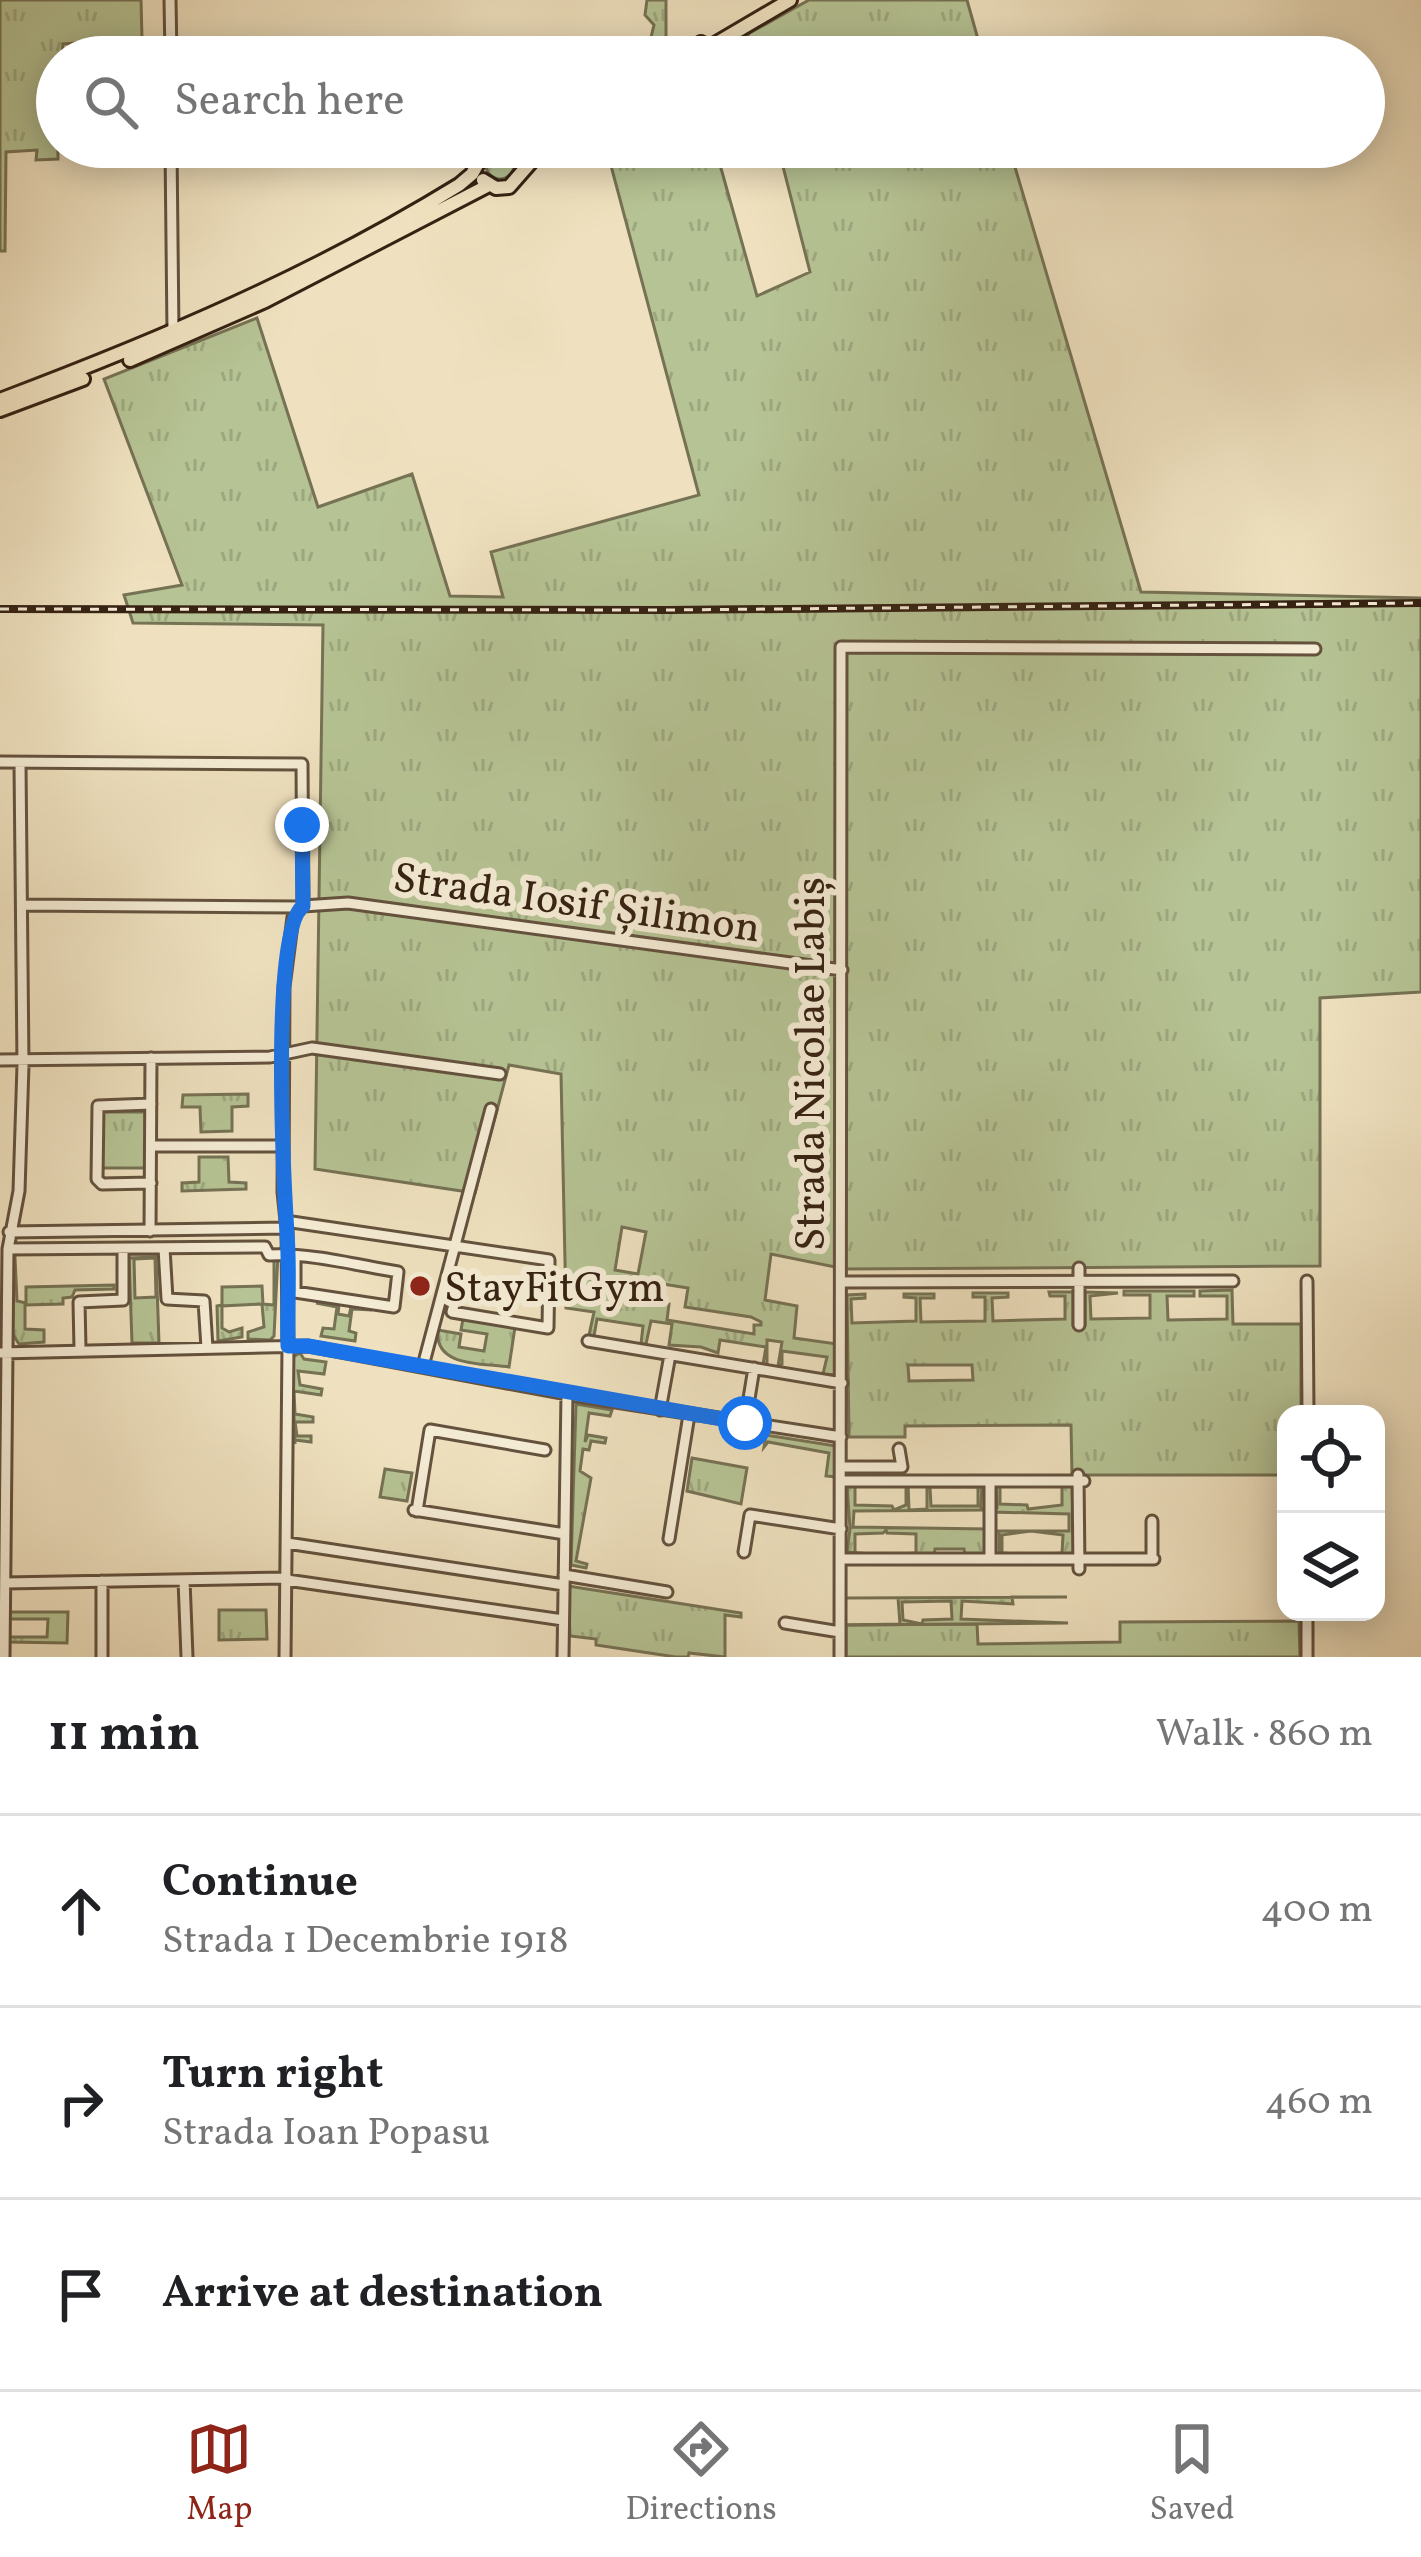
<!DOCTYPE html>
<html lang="en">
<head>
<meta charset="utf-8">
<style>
  body { margin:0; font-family:Vollkorn,serif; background:#f2f2f2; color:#202124 }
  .controls { position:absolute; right:36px; bottom:36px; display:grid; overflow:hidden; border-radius:24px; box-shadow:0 6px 30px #0003 }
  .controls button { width:108px; height:108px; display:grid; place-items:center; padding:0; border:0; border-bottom:3px solid #e0e0e0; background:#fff; color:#202124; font:60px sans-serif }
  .stop { position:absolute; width:36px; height:36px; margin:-27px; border:9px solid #1a73e8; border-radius:50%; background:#fff }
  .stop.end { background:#1a73e8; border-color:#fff; box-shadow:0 3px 12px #0008 }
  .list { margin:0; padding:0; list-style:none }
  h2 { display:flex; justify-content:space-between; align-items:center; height:156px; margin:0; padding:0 48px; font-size:51px }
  h2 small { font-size:39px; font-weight:400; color:#757577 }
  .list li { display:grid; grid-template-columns:78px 1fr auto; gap:36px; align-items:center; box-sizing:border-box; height:192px; padding:0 48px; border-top:3px solid #e0e0e0 }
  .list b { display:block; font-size:45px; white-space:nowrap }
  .list p { margin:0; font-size:39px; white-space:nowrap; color:#757577 }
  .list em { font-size:39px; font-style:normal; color:#757577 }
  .icon { flex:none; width:66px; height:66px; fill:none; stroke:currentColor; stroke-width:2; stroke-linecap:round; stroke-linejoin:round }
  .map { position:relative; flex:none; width:1421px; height:1657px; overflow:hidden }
  .search { position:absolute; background:#fff; box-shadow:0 6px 30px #0003; left:36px; right:36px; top:36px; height:132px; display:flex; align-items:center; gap:30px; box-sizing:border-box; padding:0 42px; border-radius:66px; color:#757577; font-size:45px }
  .sheet { height:732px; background:#fff }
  nav { display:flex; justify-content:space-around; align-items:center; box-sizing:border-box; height:168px; border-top:3px solid #e0e0e0; background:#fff; font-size:33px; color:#757577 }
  nav a { display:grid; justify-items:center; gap:6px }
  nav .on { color:#8f2418 }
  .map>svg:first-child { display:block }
  .grass { fill:url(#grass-tufts); stroke:#767254; stroke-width:3; fill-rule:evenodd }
  .garden { fill:url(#garden-dots); stroke:#767254; stroke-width:3; fill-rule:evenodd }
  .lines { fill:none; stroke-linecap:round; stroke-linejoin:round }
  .minor-casing { stroke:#64523e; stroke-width:15 }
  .major-casing { stroke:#362213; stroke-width:18 }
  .minor { stroke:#f5ecd5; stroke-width:9 }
  .major { stroke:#efe1bf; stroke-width:12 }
  .rail-casing { stroke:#362213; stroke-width:8 }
  .rail { stroke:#f5ecd5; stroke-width:3; stroke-dasharray:9; stroke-linecap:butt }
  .route { stroke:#1a73e8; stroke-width:15 }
  .poi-dot { fill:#8f2418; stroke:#f5ecd5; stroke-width:4.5 }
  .labels { text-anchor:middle; stroke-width:12; stroke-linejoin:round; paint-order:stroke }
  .street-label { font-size:42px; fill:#362213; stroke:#f5ecd5 }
  .poi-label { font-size:42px; fill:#362213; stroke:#f5ecd5; text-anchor:start }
</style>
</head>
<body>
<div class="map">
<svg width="1421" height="1657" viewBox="0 0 1421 1657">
  <defs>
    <pattern id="grass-tufts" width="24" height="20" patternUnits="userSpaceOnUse" patternTransform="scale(3)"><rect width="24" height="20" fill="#b6c394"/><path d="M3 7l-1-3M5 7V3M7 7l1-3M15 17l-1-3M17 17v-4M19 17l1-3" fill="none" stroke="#9da77f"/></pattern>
    <pattern id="garden-dots" width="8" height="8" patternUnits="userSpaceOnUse" patternTransform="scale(3)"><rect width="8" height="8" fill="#b6c394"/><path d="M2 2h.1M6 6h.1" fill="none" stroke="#9da77f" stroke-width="1.8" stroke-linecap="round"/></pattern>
  </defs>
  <rect width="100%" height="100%" fill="#efe1bf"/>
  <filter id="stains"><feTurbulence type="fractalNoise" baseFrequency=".00167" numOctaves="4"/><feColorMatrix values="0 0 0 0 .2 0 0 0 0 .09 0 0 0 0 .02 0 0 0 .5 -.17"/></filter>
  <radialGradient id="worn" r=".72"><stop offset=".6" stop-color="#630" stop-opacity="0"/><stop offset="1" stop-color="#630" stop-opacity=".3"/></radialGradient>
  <path class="grass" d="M0,0h141l1,39 -79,5 -1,13h-5l1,102 -22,1 1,-10 -31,2 -1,99h-5z
    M647,0h19v57h-13l-5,-7 6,-25 -9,-10z
    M809,0h158l16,57h-229l-6,-23z
    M606,147h109l42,149 53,-24 -32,-125h231l132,445 280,6v394l-101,6v268l-475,3 -74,-15 -6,46 32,6 -3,32 43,6 -1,31 -13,-1 4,-17 -45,-6v13l-4,2 4,-24 -15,-2v24h-4l3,-17 -46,-7 -2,13 -17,-6 -32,-2 3,-21 -21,-3 -5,23h-5l2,-18 -46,-7 -3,17 -5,-1 5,-23 -28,-4 -5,-234 -52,-9 -34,128 -160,-24 8,-544 -190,-2 -9,-28 58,-10 -78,-206 153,-61 61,189 94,-33 38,122 53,1 -12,-45 208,-57zM622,1227l24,5 -8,42 -23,-4zM619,1277l69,11 -3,19 66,10 10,5v3h-7v9l-87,-14 2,-16 -56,-9 2,-17z
    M486 165a14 14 0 1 1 28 0a14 14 0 1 1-28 0Z
    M248,1094v12l-16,1v24l-31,1 -1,-25h-18l1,-12z
    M102,1112h47l-1,56h-46z
    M199,1157h29l1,25 17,1v6l-64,2v-8l17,-1z
    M10,1252l5,5 2,44 9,2v-16l88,-2v4l-39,1 -3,7 -9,1v6l-38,1v24l19,1v12l-25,2 -9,-14z
    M278,1254l-4,82 -4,4 -22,-1v-7l16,-5 -2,-23 -40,2v22l7,4 13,-4v9l-24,4 -1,-35 5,-1v-18l40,-1 1,18 11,1v-49z
    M156,1257l3,86h-27l-3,-85zM155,1258l1,39 -21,1 -1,-39z
    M1232,1290l1,34h68v90h-15v61h-214l-1,-50 -166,1v11h-56l-2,-142 18,-1v4l-14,1 1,24 64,-2v-23l-12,-1v-3h30v4h-14l1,24 64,-1v-24h-12v-4h35v4l-16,1 1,23 72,-2v-23h-15l-1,-4h24v33h12v-33l33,1 -28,3 1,23 59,-1v-23h-26v-4h70v5h-27l1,24 59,-1v-23h-27v-5zM908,1365h64l1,15 -64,1z
    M316,1303l23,2 -1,9 11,2 2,-9 21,3 -20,-1 -3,22 7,2 -1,8 -34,-5 2,-8 11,1 3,-22z
    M463,1319l52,8 -6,40c-27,-4 -75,0 -71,-37l23,4 -2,13 25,4 3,-17 -26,-4z
    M300,1353l4,6 22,3 -2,12 -26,-3 2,14 22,4 -1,6 -27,-4 1,23 18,3v5h-18l2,14h14v6l-16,-2v4l-3,-81 1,-6z
    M576,1404l36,6 -2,6 -21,-3 -4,29 3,-7 18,3 -1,5 -14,-2 -2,9 -6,-1 -3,22 11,7 -15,83 11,3 -1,4 -15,-3z
    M766,1435l70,11 1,31 -11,-1 3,-23 -61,-11 -4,5z
    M692,1458l55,10 -6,36 -54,-13z
    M385,1469l27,4 -5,28 -27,-4z
    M908,1483l1,27 18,-1v-26h34v4h-31l1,19h47v-19h-13v-4h17l-1,25 6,2 -133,1 -1,16 134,2 -1,26h-21l-1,-6h-29l-1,6h-46l28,-2v-19l-29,-1 -1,-3 -3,3 -28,1v19l28,2 -36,-3 3,-23 -3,-45h46l-38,2v19l37,1 2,4 12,-5v-18l-9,-3z
    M996,1483h32l-28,3v18l27,1 1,4 34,-4v-19l-29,-3h39l2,72h-40l28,-2 1,-18 -32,-4 -29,4v18l28,2h-31v-24h-7h77v-17l-77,-2 5,-4z
    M568,1586l173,27v4l-16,-2v42l-36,-4 -1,4h-12l-80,-12v-6l-26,-3z
    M219,1610h47l1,29 -48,1z
    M8,1612h60l-1,31 -60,-1v-5h40l1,-18h-40z
    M1299,1621l1,36h-454v-32l131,-1 1,20 142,-2v-20z"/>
  <path class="garden" d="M1012,1597l1,7 -51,-3 -1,18 107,4 -222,2 54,-1 -2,-26h-51l220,-1zM902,1602l49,-1 1,18 -29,1 -1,4 -19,-4z"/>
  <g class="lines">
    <g class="minor-casing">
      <path id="minor" d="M170,0l1,57
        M171,147l2,186
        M0,762l302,2 1,142 -10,11 -9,70 -1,205 4,39 1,115 -3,311
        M22,905l277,2
        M303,906l45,-3 494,67
        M0,1060l270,-3 42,-9 188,26
        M151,1146h132
        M151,1183l-49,1 -5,-5 1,-73 53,-2
        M292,1222l257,38v5l-1,63 -96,-16 9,-31 88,14
        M150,1231l1,-173
        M9,1232l278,-4
        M164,1248l3,51 37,2 3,47
        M8,1249l257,-2 4,8c42,-2 87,10 129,17l-4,35 -99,-15v-36
        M1079,1268v57
        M1307,1281l1,133
        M842,1282l391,-1
        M588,1341l254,42
        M80,1349l-1,-47 44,-2v-51
        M0,1353l308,-7 269,50 264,41
        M423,1366l68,-257
        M660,1410l10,-55
        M745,1423l9,-55
        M841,1467h61l-3,-18
        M1078,1475l1,94
        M841,1481h243
        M414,1510l151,24
        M417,1511l13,-81 115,20
        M1152,1521v38
        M669,1539l20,-124
        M287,1543l277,42
        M744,1552l6,-37 91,14
        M841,1559h313
        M990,1559v-78
        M564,1575l103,17
        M184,1580l3,77
        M287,1580l276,40
        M5,1583l282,-5
        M1307,1612v45
        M785,1623l55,9
        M4,1657l4,-408 11,-58 4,-126 -3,-301
        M102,1657v-76
        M563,1657l4,-263
        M840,1657l1,-1010 474,2"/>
    </g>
    <g class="major-casing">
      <path id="major" d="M677,57l24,-14
        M693,57l97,-57
        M515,147l8,11 1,11
        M483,180l13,8 13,-1 35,-40
        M130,360l135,-59 224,-116
        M0,400c159,-60 313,-125 459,-215l13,-11 15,-27
        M0,410l83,-31"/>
    </g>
    <use href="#minor" class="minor"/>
    <use href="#major" class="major"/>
    <g class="rail-casing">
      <path id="rail" d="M0,609l668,1 753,-7"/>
    </g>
    <use href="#rail" class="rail"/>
  </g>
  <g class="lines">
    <path class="route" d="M302,825l1,81c-33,24 -19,279 -16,328 3,37 0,75 1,112h20l437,77"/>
  </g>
  <circle class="poi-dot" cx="420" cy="1286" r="12"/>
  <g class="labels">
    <g class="street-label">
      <text transform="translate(577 901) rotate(8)" y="15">Strada Iosif Șilimon</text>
      <text transform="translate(809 1064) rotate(-90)" y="15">Strada Nicolae Labiș</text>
    </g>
    <g class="poi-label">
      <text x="444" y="1301">StayFitGym</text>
    </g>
  </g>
  <rect width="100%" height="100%" filter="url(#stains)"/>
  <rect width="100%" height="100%" fill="url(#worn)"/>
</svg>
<div class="controls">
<button><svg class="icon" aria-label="locate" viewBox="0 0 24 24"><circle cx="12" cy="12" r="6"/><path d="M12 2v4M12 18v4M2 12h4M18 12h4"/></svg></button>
<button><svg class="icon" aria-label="layers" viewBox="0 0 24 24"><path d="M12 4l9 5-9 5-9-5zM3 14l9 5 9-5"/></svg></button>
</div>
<div class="stop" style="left:745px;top:1423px"></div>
<div class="stop end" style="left:302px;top:825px"></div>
<div class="search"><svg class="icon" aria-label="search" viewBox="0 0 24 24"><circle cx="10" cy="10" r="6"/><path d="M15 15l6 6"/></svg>Search here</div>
</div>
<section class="sheet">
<h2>11 min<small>Walk · 860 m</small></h2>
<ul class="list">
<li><svg class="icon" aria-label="ahead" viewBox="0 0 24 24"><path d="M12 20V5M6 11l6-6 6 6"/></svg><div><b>Continue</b><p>Strada 1 Decembrie 1918</p></div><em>400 m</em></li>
<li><svg class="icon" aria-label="right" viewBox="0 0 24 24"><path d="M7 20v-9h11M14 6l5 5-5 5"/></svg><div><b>Turn right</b><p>Strada Ioan Popasu</p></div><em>460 m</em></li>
<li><svg class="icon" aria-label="arrive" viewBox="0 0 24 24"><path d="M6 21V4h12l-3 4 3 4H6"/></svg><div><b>Arrive at destination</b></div></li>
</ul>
</section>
<nav>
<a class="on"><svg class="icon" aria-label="map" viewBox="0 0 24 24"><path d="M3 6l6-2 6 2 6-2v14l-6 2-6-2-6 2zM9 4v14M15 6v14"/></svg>Map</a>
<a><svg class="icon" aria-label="directions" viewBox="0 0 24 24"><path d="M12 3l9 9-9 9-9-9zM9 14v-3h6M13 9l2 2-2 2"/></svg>Directions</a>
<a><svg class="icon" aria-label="saved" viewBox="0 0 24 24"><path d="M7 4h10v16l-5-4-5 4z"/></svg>Saved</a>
</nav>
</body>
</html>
